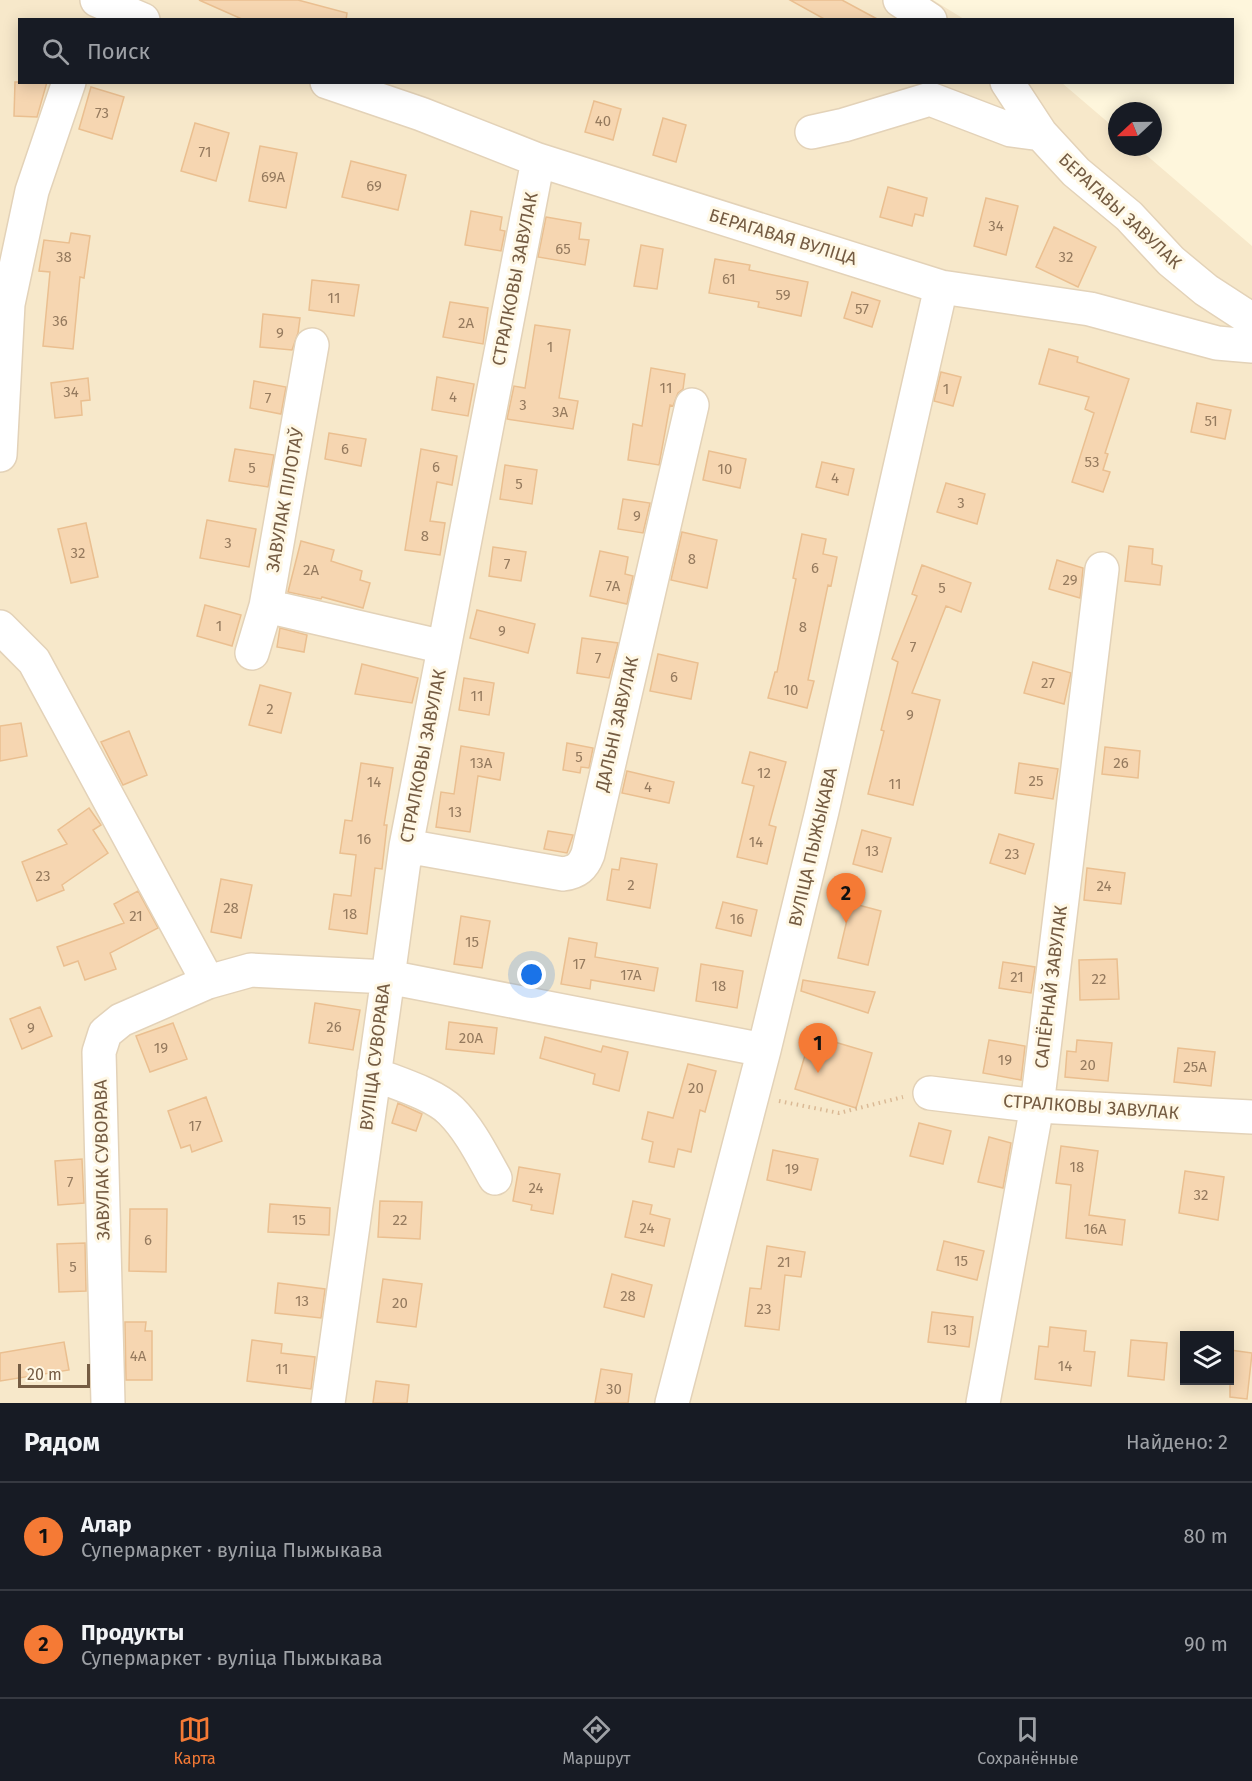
<!DOCTYPE html>
<html lang="ru">
<head>
<meta charset="utf-8">
<style>
  body { margin:0; font-family:"Fira Sans",sans-serif; background:#242831; color:#f1f3f6 }
  .controls { position:absolute; right:18px; bottom:18px; display:grid; overflow:hidden; border-radius:0px; box-shadow:0 3px 15px #0003 }
  .controls button { width:54px; height:54px; display:grid; place-items:center; padding:0; border:0; border-bottom:2px solid #363941; background:#171b24; color:#f1f3f6; font:30px sans-serif }
  .compass { position:absolute; left:1108px; top:102px; width:54px; height:54px; border-radius:50%; background:#171b24; box-shadow:0 3px 15px #0003; rotate:248deg }
  .scale { position:absolute; left:18px; bottom:15px; width:72px; box-sizing:border-box; padding-left:6px; border:3px solid #755c43; border-top:0; font-size:16px; line-height:21px; white-space:nowrap; color:#755c43; -webkit-text-stroke:4px #fff8e5; paint-order:stroke }
  .you { position:absolute; left:532px; top:975px; width:21px; height:21px; margin:-15px; border:4px solid #fff; border-radius:50%; background:#1a73e8; box-shadow:0 0 0 9px #1a73e833 }
  .badge { display:grid; place-items:center; width:39px; height:39px; border-radius:50%; background:#f57a35; color:#111; font-size:20px; font-weight:700 }
  .pin { position:absolute; translate:-50% -50px; filter:drop-shadow(0 2px 3px #0008) }
  .pin::after { content:''; position:absolute; top:32px; width:21px; height:18px; background:inherit; clip-path:polygon(0 0,100% 0,50% 100%) }
  .list { margin:0; padding:0; list-style:none }
  h2 { display:flex; justify-content:space-between; align-items:center; height:78px; margin:0; padding:0 24px; font-size:26px }
  h2 small { font-size:20px; font-weight:400; color:#9ea1a6 }
  .list li { display:grid; grid-template-columns:39px 1fr auto; gap:18px; align-items:center; box-sizing:border-box; height:108px; padding:0 24px; border-top:2px solid #363941 }
  .list b { display:block; font-size:22px; white-space:nowrap }
  .list p { margin:0; font-size:20px; white-space:nowrap; color:#9ea1a6 }
  .list em { font-size:20px; font-style:normal; color:#9ea1a6 }
  .icon { flex:none; width:33px; height:33px; fill:none; stroke:currentColor; stroke-width:2; stroke-linecap:round; stroke-linejoin:round }
  .map { position:relative; flex:none; width:1252px; height:1403px; overflow:hidden }
  .search { position:absolute; background:#171b24; box-shadow:0 3px 15px #0003; left:18px; right:18px; top:18px; height:66px; display:flex; align-items:center; gap:15px; box-sizing:border-box; padding:0 21px; border-radius:0px; color:#9ea1a6; font-size:22px }
  .sheet { height:294px; background:#171b24 }
  nav { display:flex; justify-content:space-around; align-items:center; box-sizing:border-box; height:84px; border-top:2px solid #363941; background:#171b24; font-size:16px; color:#9ea1a6 }
  nav a { display:grid; justify-items:center; gap:3px }
  nav .on { color:#f57a35 }
  .map>svg:first-child { display:block }
  .residential { fill:#f7e8ca; fill-rule:evenodd }
  .building { fill:#f6d6b1; stroke:#eabf90; stroke-width:1.5 }
  .lines { fill:none; stroke-linecap:round; stroke-linejoin:round }
  .minor-casing { stroke:#e3d2b8; stroke-width:36 }
  .path { stroke:#dab995; stroke-width:4; stroke-dasharray:1.5 4.5; stroke-linecap:butt }
  .minor { stroke:#fff; stroke-width:33 }
  .labels { text-anchor:middle; stroke-width:6; stroke-linejoin:round; paint-order:stroke }
  .number-label { font-size:15px; fill:#957a5e }
  .street-label { font-size:18px; fill:#755c43; stroke:#fff8e5 }
</style>
</head>
<body>
<div class="map">
<svg width="1252" height="1403" viewBox="0 0 1252 1403">
  <rect width="100%" height="100%" fill="#fef6dc"/>
  <path class="residential" d="M0,0h933l31,19 -944,1v62l1042,1 55,47v17h20l115,99v1157h-1252zM1184,1336h46v44h-46z"/>
  <path class="building" d="M199,0h99l49,13 -1,7h-102z
    M790,0h52l37,20h-53z
    M15,82h32l-10,35 -23,-1z
    M91,87l33,10 -12,42 -33,-10z
    M594,101l27,8 -8,31 -28,-8z
    M663,118l23,7 -10,37 -23,-7z
    M195,123l34,10 -13,48 -35,-10z
    M260,146l37,7 -11,55 -37,-7z
    M351,161l55,14 -8,35 -56,-13z
    M888,187l39,11 -4,18 -8,-2 -3,12 -32,-9z
    M986,198l32,8 -12,49 -32,-9z
    M471,211l31,6 -2,13 5,1 -4,20 -36,-6z
    M546,217l35,6 -2,16 10,1 -4,25 -47,-8z
    M1054,227l42,20 -18,40 -42,-20z
    M71,233l19,3 -6,42 -4,-1 -7,72 -30,-3 7,-74 -11,-1 5,-31 25,3z
    M641,245l22,4 -6,40 -23,-3z
    M715,259l35,6 -1,5 59,12 -7,34 -43,-9 1,-5 -50,-9z
    M312,280l47,5 -5,31 -45,-6z
    M852,292l28,9 -8,26 -28,-9z
    M450,302l38,6 -5,36 -40,-7z
    M263,314l37,4 -2,15 -6,17 -32,-3z
    M535,325l35,5 -11,68 19,3 -5,28 -66,-10 7,-33 11,2z
    M1049,349l29,8 -1,5 52,17 -24,74 3,1 -5,16 7,2 -7,20 -31,-10 22,-69 -9,-4 4,-12 -50,-13z
    M651,368l34,6 -2,15 -5,4 -5,13 -3,-1 -11,60 -31,-5 5,-36 9,2z
    M941,372l20,5 -8,29 -19,-5z
    M437,377l37,7 -6,32 -36,-6z
    M88,378l2,22 -9,1 1,14 -27,3 -4,-35z
    M254,381l32,6 -5,27 -31,-6z
    M1197,403l34,7 -6,29 -34,-7z
    M329,433l37,6 -5,27 -36,-7z
    M235,449l39,6 -6,32 -39,-6z
    M421,449l36,7 -5,29 -15,-3 -7,39 15,2 -5,32 -35,-5z
    M709,451l37,8 -6,29 -37,-8z
    M822,462l32,7 -6,26 -32,-8z
    M505,465l32,5 -5,34 -32,-5z
    M946,483l39,11 -8,30 -40,-12z
    M623,499l27,4 -7,30 -25,-4z
    M207,520l49,9 -7,38 -49,-9z
    M86,523l12,54 -27,6 -13,-54z
    M682,532l35,8 -10,48 -36,-8z
    M802,534l24,5 -3,15 14,3 -6,29 -3,-1 -20,95 6,1 -7,27 -39,-10 7,-26h2l19,-93 -3,-1z
    M301,541l33,9 -3,11 31,10 -2,9 10,3 -7,25 -41,-11 -1,2 -33,-7z
    M1129,546l24,3 -1,15 10,2 -2,19 -35,-4z
    M493,547l33,5 -5,29 -32,-5z
    M600,551l28,6 -3,17 8,2 -6,28 -37,-8z
    M1057,560l26,8 -3,30 -31,-9z
    M922,565l49,18 -10,29 -15,-6 -34,87 28,7 -27,105 -45,-11 16,-63 -3,-1 17,-68 -6,-3 25,-63 -5,-2z
    M205,605l36,10 -9,31 -35,-10z
    M477,610l58,14 -7,29 -58,-15z
    M280,628l27,7 -3,17 -27,-5z
    M582,638l36,5 -9,35 -32,-5z
    M658,654l40,9 -7,36 -41,-8z
    M1033,662l38,11 -7,31 -40,-11z
    M362,664l56,14 -6,25 -57,-9z
    M464,678l30,5 -5,32 -30,-5z
    M260,685l31,8 -10,40 -32,-8z
    M21,723l6,33 -27,5v-35z
    M129,731l18,44 -24,10 -22,-43z
    M567,743l26,5 -4,20 -8,-1 -1,6 -17,-3z
    M461,746l43,7 -4,27 -22,-4 -8,56 -34,-5 5,-35 13,2z
    M1105,747l35,4 -2,27 -36,-4z
    M750,752l36,10 -17,63 7,2 -9,37 -30,-7 17,-71 -12,-3z
    M361,763l32,5 -9,57h3l-5,44 -7,-1 -8,66 -38,-5 5,-35 17,2 5,-41 -16,-2 5,-33 7,1z
    M1019,763l39,6 -5,30 -38,-6z
    M627,771l47,11 -5,21 -47,-10z
    M89,808l12,17 -8,5 15,23 -46,32 2,5 -27,11 -15,-39 45,-18 -9,-14z
    M862,830l29,8 -9,34 -29,-8z
    M548,831l25,4 -6,18 -23,-4z
    M999,834l35,10 -9,30 -35,-11z
    M621,858l36,6 -7,44 -43,-8 5,-31 7,1z
    M1087,868l38,5 -4,31 -37,-4z
    M221,879l31,6 -11,53 -30,-6z
    M138,891l20,37 -48,25 6,16 -31,11 -7,-19 -14,5 -7,-19 67,-24 -10,-19z
    M723,902l34,8 -6,26 -35,-8z
    M851,903l30,8 -13,54 -30,-7z
    M461,916l29,5 -8,47 -28,-4z
    M569,938l28,5 -2,14 63,11 -4,23 -63,-11 -1,9 -29,-5z
    M1117,959l2,40 -39,1 -1,-40z
    M1003,962l32,5 -4,26 -32,-5z
    M701,964l42,7 -6,37 -41,-7z
    M803,980l72,12 -7,21 -67,-22z
    M315,1003l45,7 -7,40 -44,-7z
    M40,1007l12,29 -30,13 -12,-30z
    M449,1022l48,6 -3,26 -48,-5z
    M173,1023l14,36 -37,13 -14,-36z
    M811,1035l61,18 -16,55 -61,-19z
    M545,1037l56,15 2,-6 25,6 -9,39 -26,-7 2,-10 -55,-16z
    M989,1040l36,6 -4,34 -38,-7z
    M1077,1040l35,3 -4,38 -43,-4 2,-26 9,1z
    M1178,1048l37,4 -4,34 -37,-4z
    M688,1064l28,7 -11,41 -5,-2 -9,42 -13,-3 -4,18 -25,-5 4,-20 -11,-3 6,-27 25,6z
    M206,1097l16,44 -30,11 -2,-7 -9,3 -13,-37z
    M398,1103l24,11 -6,17 -24,-8z
    M919,1123l32,8 -8,33 -33,-8z
    M989,1137l22,6 -8,45 -25,-6z
    M1061,1146l37,5 -9,64 36,5 -3,25 -56,-7 5,-53 -15,-2z
    M773,1150l45,9 -7,31 -44,-10z
    M82,1159l2,44 -26,2 -3,-44z
    M519,1167l41,7 -7,40 -22,-4 1,-5 -19,-4z
    M1185,1171l39,6 -6,43 -39,-7z
    M380,1201l42,1 -2,37 -42,-2z
    M633,1201l19,4 -2,9 20,5 -6,27 -39,-9z
    M270,1204l60,4 -1,27 -61,-3z
    M130,1209h37l-1,63 -37,-1z
    M944,1241l40,10 -7,29 -40,-10z
    M85,1243l1,48 -27,1 -2,-48z
    M767,1246l38,6 -4,25 -16,-2 -6,55 -34,-4 5,-38 11,1z
    M612,1274l40,11 -8,32 -40,-10z
    M383,1279l39,5 -6,43 -39,-5z
    M278,1283l47,6 -4,29 -46,-5z
    M932,1312l41,5 -4,30 -41,-5z
    M125,1322h21l-1,9h7v49h-26z
    M1050,1327l36,4 -2,20 11,1 -4,34 -56,-7 4,-33 9,1z
    M252,1340l30,4 -1,9 34,4 -4,32 -64,-8z
    M1131,1340l36,3 -3,37 -36,-4z
    M64,1342l5,28 -69,11v-28z
    M1230,1350l22,3 -5,46 -17,-2z
    M601,1369l31,5 -4,29h-33z
    M376,1381l33,4 -2,18h-34z"/>
  <g class="lines">
    <g class="minor-casing">
      <path id="minor" d="M97,0l46,20
        M900,0l30,20
        M327,82l94,32 117,46 403,127 149,22 127,34 35,3
        M1007,82l34,52 35,38 53,44 42,45 35,29 46,30
        M812,132l32,-7 86,-26 81,31 30,4
        M538,160l-132,686 -18,131 376,73
        M0,455l8,-151 24,-113 37,-109
        M266,606l178,41
        M0,627l34,34 174,321 43,-12 137,7 -60,426
        M252,653l14,-47 46,-261
        M406,846l157,28c14,-2 20,-7 25,-20l104,-449
        M374,1074c22,9 60,20 77,37 19,19 31,44 44,67
        M930,1093l107,13 215,11
        M108,1403l-9,-351 6,-19 16,-13 87,-38
        M672,1403l92,-353 58,-239 119,-524
        M983,1403l54,-297 65,-537"/>
    </g>
    <path class="path" d="M779,1101l60,12 64,-16"/>
    <use href="#minor" class="minor"/>
  </g>
  <g class="labels">
    <g class="number-label">
      <text x="102" y="118">73</text>
      <text x="603" y="126">40</text>
      <text x="205" y="157">71</text>
      <text x="273" y="182">69А</text>
      <text x="374" y="191">69</text>
      <text x="996" y="231">34</text>
      <text x="563" y="254">65</text>
      <text x="64" y="262">38</text>
      <text x="1066" y="262">32</text>
      <text x="729" y="284">61</text>
      <text x="783" y="300">59</text>
      <text x="334" y="303">11</text>
      <text x="862" y="314">57</text>
      <text x="60" y="326">36</text>
      <text x="466" y="328">2А</text>
      <text x="280" y="338">9</text>
      <text x="550" y="352">1</text>
      <text x="666" y="393">11</text>
      <text x="946" y="394">1</text>
      <text x="71" y="397">34</text>
      <text x="453" y="402">4</text>
      <text x="268" y="403">7</text>
      <text x="523" y="410">3</text>
      <text x="560" y="417">3А</text>
      <text x="1211" y="426">51</text>
      <text x="345" y="454">6</text>
      <text x="1092" y="467">53</text>
      <text x="436" y="472">6</text>
      <text x="252" y="473">5</text>
      <text x="725" y="474">10</text>
      <text x="835" y="483">4</text>
      <text x="519" y="489">5</text>
      <text x="961" y="508">3</text>
      <text x="637" y="521">9</text>
      <text x="425" y="541">8</text>
      <text x="228" y="548">3</text>
      <text x="78" y="558">32</text>
      <text x="692" y="564">8</text>
      <text x="507" y="569">7</text>
      <text x="815" y="573">6</text>
      <text x="311" y="575">2А</text>
      <text x="1070" y="585">29</text>
      <text x="613" y="591">7А</text>
      <text x="942" y="593">5</text>
      <text x="219" y="631">1</text>
      <text x="803" y="632">8</text>
      <text x="502" y="636">9</text>
      <text x="913" y="652">7</text>
      <text x="598" y="663">7</text>
      <text x="674" y="682">6</text>
      <text x="1048" y="688">27</text>
      <text x="791" y="695">10</text>
      <text x="477" y="701">11</text>
      <text x="270" y="714">2</text>
      <text x="910" y="720">9</text>
      <text x="579" y="762">5</text>
      <text x="481" y="768">13А</text>
      <text x="1121" y="768">26</text>
      <text x="764" y="778">12</text>
      <text x="1036" y="786">25</text>
      <text x="374" y="787">14</text>
      <text x="895" y="789">11</text>
      <text x="648" y="792">4</text>
      <text x="455" y="817">13</text>
      <text x="364" y="844">16</text>
      <text x="756" y="847">14</text>
      <text x="872" y="856">13</text>
      <text x="1012" y="859">23</text>
      <text x="43" y="881">23</text>
      <text x="631" y="890">2</text>
      <text x="1104" y="891">24</text>
      <text x="231" y="913">28</text>
      <text x="350" y="919">18</text>
      <text x="136" y="921">21</text>
      <text x="737" y="924">16</text>
      <text x="472" y="947">15</text>
      <text x="579" y="969">17</text>
      <text x="631" y="980">17А</text>
      <text x="1017" y="982">21</text>
      <text x="1099" y="984">22</text>
      <text x="719" y="991">18</text>
      <text x="334" y="1032">26</text>
      <text x="31" y="1033">9</text>
      <text x="471" y="1043">20А</text>
      <text x="161" y="1053">19</text>
      <text x="1005" y="1065">19</text>
      <text x="1088" y="1070">20</text>
      <text x="1195" y="1072">25А</text>
      <text x="696" y="1093">20</text>
      <text x="195" y="1131">17</text>
      <text x="1077" y="1172">18</text>
      <text x="792" y="1174">19</text>
      <text x="70" y="1187">7</text>
      <text x="536" y="1193">24</text>
      <text x="1201" y="1200">32</text>
      <text x="299" y="1225">15</text>
      <text x="400" y="1225">22</text>
      <text x="647" y="1233">24</text>
      <text x="1095" y="1234">16А</text>
      <text x="148" y="1245">6</text>
      <text x="961" y="1266">15</text>
      <text x="784" y="1267">21</text>
      <text x="73" y="1272">5</text>
      <text x="628" y="1301">28</text>
      <text x="302" y="1306">13</text>
      <text x="400" y="1308">20</text>
      <text x="764" y="1314">23</text>
      <text x="950" y="1335">13</text>
      <text x="138" y="1361">4А</text>
      <text x="1065" y="1371">14</text>
      <text x="282" y="1374">11</text>
      <text x="614" y="1394">30</text>
    </g>
    <g class="street-label">
      <text transform="translate(1120 211) rotate(43)" y="6">БЕРАГАВЫ ЗАВУЛАК</text>
      <text transform="translate(783 237) rotate(17)" y="6">БЕРАГАВАЯ ВУЛІЦА</text>
      <text transform="translate(515 279) rotate(-79)" y="6">СТРАЛКОВЫ ЗАВУЛАК</text>
      <text transform="translate(285 500) rotate(-80)" y="6">ЗАВУЛАК ПІЛОТАЎ</text>
      <text transform="translate(617 724) rotate(-77)" y="6">ДАЛЬНІ ЗАВУЛАК</text>
      <text transform="translate(423 756) rotate(-79)" y="6">СТРАЛКОВЫ ЗАВУЛАК</text>
      <text transform="translate(813 847) rotate(-77)" y="6">ВУЛІЦА ПЫЖЫКАВА</text>
      <text transform="translate(1051 987) rotate(-83)" y="6">САПЁРНАЙ ЗАВУЛАК</text>
      <text transform="translate(375 1057) rotate(-83)" y="6">ВУЛІЦА СУВОРАВА</text>
      <text transform="translate(1091 1107) rotate(4)" y="6">СТРАЛКОВЫ ЗАВУЛАК</text>
      <text transform="translate(102 1160) rotate(-91)" y="6">ЗАВУЛАК СУВОРАВА</text>
    </g>
  </g>
</svg>
<div class="controls">
<button><svg class="icon" aria-label="layers" viewBox="0 0 24 24"><path d="M12 4l9 5-9 5-9-5zM3 14l9 5 9-5"/></svg></button>
</div>
<svg class="compass" viewBox="-18 -18 36 36"><path d="M0-13l5 13h-10z" fill="#e53935"/><path d="M0 13l5-13h-10z" fill="#9ea1a6"/></svg>
<div class="scale">20 m</div>
<div class="you"></div>
<div class="pin badge" style="left:818px;top:1073px">1</div>
<div class="pin badge" style="left:846px;top:923px">2</div>
<div class="search"><svg class="icon" aria-label="search" viewBox="0 0 24 24"><circle cx="10" cy="10" r="6"/><path d="M15 15l6 6"/></svg>Поиск</div>
</div>
<section class="sheet">
<h2>Рядом<small>Найдено: 2</small></h2>
<ul class="list">
<li><span class="badge">1</span><div><b>Алар</b><p>Супермаркет · вуліца Пыжыкава</p></div><em>80 m</em></li>
<li><span class="badge">2</span><div><b>Продукты</b><p>Супермаркет · вуліца Пыжыкава</p></div><em>90 m</em></li>
</ul>
</section>
<nav>
<a class="on"><svg class="icon" aria-label="map" viewBox="0 0 24 24"><path d="M3 6l6-2 6 2 6-2v14l-6 2-6-2-6 2zM9 4v14M15 6v14"/></svg>Карта</a>
<a><svg class="icon" aria-label="directions" viewBox="0 0 24 24"><path d="M12 3l9 9-9 9-9-9zM9 14v-3h6M13 9l2 2-2 2"/></svg>Маршрут</a>
<a><svg class="icon" aria-label="saved" viewBox="0 0 24 24"><path d="M7 4h10v16l-5-4-5 4z"/></svg>Сохранённые</a>
</nav>
</body>
</html>
